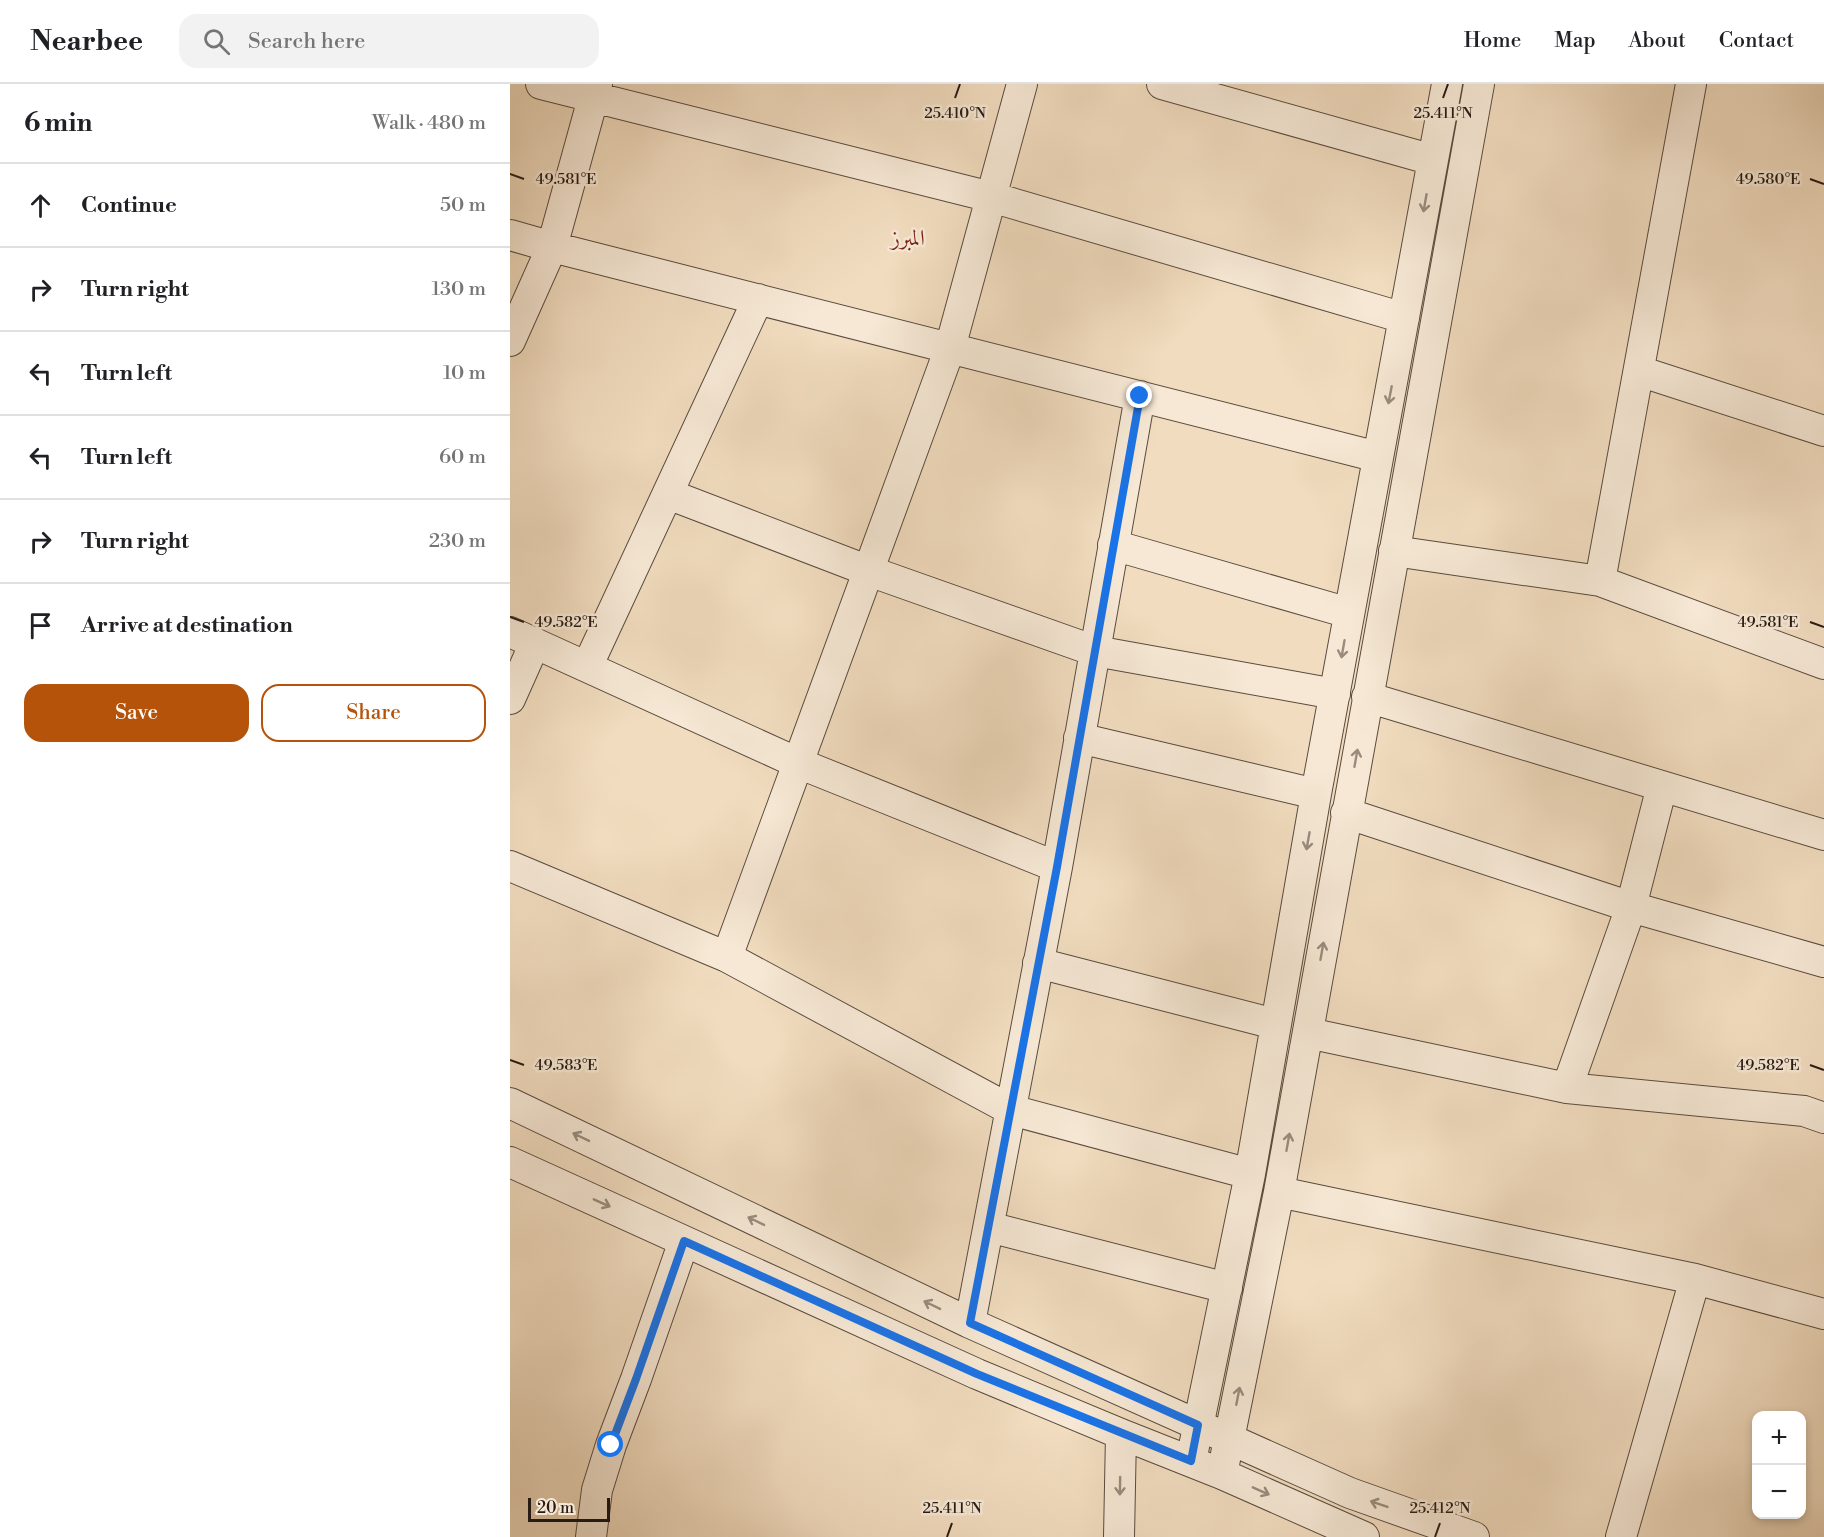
<!DOCTYPE html>
<html lang="en">
<head>
<meta charset="utf-8">
<style>
  body { margin:0; font-family:"Libre Bodoni",Amiri,serif; background:#f2f2f2; color:#202124 }
  .controls { position:absolute; right:18px; bottom:18px; display:grid; overflow:hidden; border-radius:12px; box-shadow:0 3px 9px #0003 }
  .controls button { width:54px; height:54px; display:grid; place-items:center; padding:0; border:0; border-bottom:2px solid #e0e0e0; background:#fff; color:#202124; font:30px sans-serif }
  .scale { position:absolute; left:18px; bottom:15px; width:82px; box-sizing:border-box; padding-left:6px; border:3px solid #271b13; border-top:0; font-size:16px; line-height:21px; white-space:nowrap; color:#271b13; -webkit-text-stroke:4px #f6e8d5; paint-order:stroke }
  .stop { position:absolute; width:18px; height:18px; margin:-14px; border:4px solid #1a73e8; border-radius:50%; background:#fff }
  .stop.end { background:#1a73e8; border-color:#fff; box-shadow:0 2px 6px #0008 }
  .list { margin:0; padding:0; list-style:none }
  h2 { display:flex; justify-content:space-between; align-items:center; height:78px; margin:0; padding:0 24px; font-size:26px }
  h2 small { font-size:20px; font-weight:400; color:#757577 }
  .list li { display:grid; grid-template-columns:39px 1fr auto; gap:18px; align-items:center; box-sizing:border-box; height:84px; padding:0 24px; border-top:2px solid #e0e0e0 }
  .list b { display:block; font-size:22px; white-space:nowrap }
  .list em { font-size:20px; font-style:normal; color:#757577 }
  .actions { display:flex; gap:12px; padding:18px 24px }
  .actions a { flex:1; padding:14px 0; border:2px solid #b45309; border-radius:18px; text-align:center; font-size:21px; color:#b45309 }
  .actions .main { background:#b45309; color:#fff }
  .icon { flex:none; width:33px; height:33px; fill:none; stroke:currentColor; stroke-width:2; stroke-linecap:round; stroke-linejoin:round }
  .map { position:relative; flex:none; width:1314px; height:1453px; overflow:hidden }
  header { display:flex; align-items:center; gap:36px; box-sizing:border-box; height:84px; padding:0 30px; background:#fff; border-bottom:2px solid #e0e0e0 }
  header strong { font-size:28px }
  nav { display:flex; gap:33px; margin-inline-start:auto; font-size:21px }
  .search { width:420px; height:54px; background:#f2f2f2; display:flex; align-items:center; gap:15px; box-sizing:border-box; padding:0 21px; border-radius:18px; color:#757577; font-size:22px }
  main { display:flex }
  aside { flex:1; background:#fff }
  .map>svg:first-child { display:block }
  .lines { fill:none; stroke-linecap:round; stroke-linejoin:round }
  .minor-casing { stroke:#5a4b3e; stroke-width:32 }
  .minor { stroke:#f6e8d5; stroke-width:30 }
  .oneway { stroke:#998c7e }
  .route { stroke:#1a73e8; stroke-width:8 }
  .ticks { fill:none; stroke:#271b13; stroke-width:2 }
  .labels { text-anchor:middle; stroke-width:5; stroke-linejoin:round; paint-order:stroke }
  .neighbourhood-label { font-size:22px; fill:#7a1f14; stroke:#f6e8d5 }
  .ticks-label { font-size:15px; text-anchor:middle; fill:#271b13; stroke:#f6e8d5; stroke-width:5; stroke-linejoin:round; paint-order:stroke }
</style>
</head>
<body>
<header>
<strong>Nearbee</strong>
<div class="search"><svg class="icon" aria-label="search" viewBox="0 0 24 24"><circle cx="10" cy="10" r="6"/><path d="M15 15l6 6"/></svg>Search here</div>
<nav><a>Home</a><a>Map</a><a>About</a><a>Contact</a></nav>
</header>
<main>
<aside>
<h2>6 min<small>Walk · 480 m</small></h2>
<ul class="list">
<li><svg class="icon" aria-label="ahead" viewBox="0 0 24 24"><path d="M12 20V5M6 11l6-6 6 6"/></svg><div><b>Continue</b></div><em>50 m</em></li>
<li><svg class="icon" aria-label="right" viewBox="0 0 24 24"><path d="M7 20v-9h11M14 6l5 5-5 5"/></svg><div><b>Turn right</b></div><em>130 m</em></li>
<li><svg class="icon" aria-label="left" viewBox="0 0 24 24"><path d="M17 20v-9H6M10 6l-5 5 5 5"/></svg><div><b>Turn left</b></div><em>10 m</em></li>
<li><svg class="icon" aria-label="left" viewBox="0 0 24 24"><path d="M17 20v-9H6M10 6l-5 5 5 5"/></svg><div><b>Turn left</b></div><em>60 m</em></li>
<li><svg class="icon" aria-label="right" viewBox="0 0 24 24"><path d="M7 20v-9h11M14 6l5 5-5 5"/></svg><div><b>Turn right</b></div><em>230 m</em></li>
<li><svg class="icon" aria-label="arrive" viewBox="0 0 24 24"><path d="M6 21V4h12l-3 4 3 4H6"/></svg><div><b>Arrive at destination</b></div></li>
</ul>
<div class="actions"><a class="main">Save</a><a>Share</a></div>
</aside>
<div class="map">
<svg width="1314" height="1453" viewBox="0 0 1314 1453">
  <rect width="100%" height="100%" fill="#f1dcbf"/>
  <filter id="stains"><feTurbulence type="fractalNoise" baseFrequency=".00333" numOctaves="4"/><feColorMatrix values="0 0 0 0 .2 0 0 0 0 .09 0 0 0 0 .02 0 0 0 .5 -.17"/></filter>
  <radialGradient id="worn" r=".72"><stop offset=".6" stop-color="#630" stop-opacity="0"/><stop offset="1" stop-color="#630" stop-opacity=".3"/></radialGradient>
  <g class="lines">
    <g class="minor-casing">
      <path id="minor" d="M31,0l450,113 413,121
        M652,0l271,76
        M0,151l42,12 826,210
        M0,257l42,-94 45,-163
        M1129,287l185,60
        M158,410l201,77 226,80 240,43
        M603,461l236,68
        M884,467l206,30 224,83
        M1090,497l91,-497
        M0,548l288,131 259,104
        M77,583l171,-368
        M857,613l457,138
        M0,615l25,-56
        M569,654l237,56
        M836,729l285,94 193,55
        M0,782l217,91 284,153 239,64
        M217,873l223,-609 72,-264
        M528,879l237,61
        M798,949l259,55 237,23 20,7
        M1057,1004l64,-181 31,-121
        M0,1019l460,220 380,170 124,44
        M0,1078l467,212 144,60 101,40 142,63
        M769,1108l416,87 129,35
        M479,1143l238,61
        M460,1239l87,-456 83,-471
        M681,1377l59,-287 66,-380 131,-710
        M712,1390l57,-282 200,-1108
        M81,1453l6,-47 14,-45 25,-66 48,-138
        M609,1453l2,-103
        M1111,1453l74,-258"/>
    </g>
    <use href="#minor" class="minor"/>
  </g>
  <defs><path id="oneway-shaft" d="M-6 0H5M1.5-3L5.5 0L1.5 3" fill="none" stroke-width="1.6" stroke-linecap="round" stroke-linejoin="round" transform="scale(1.5)"/></defs>
  <g class="oneway">
    <use href="#oneway-shaft" transform="translate(915 119) rotate(100)"/>
    <use href="#oneway-shaft" transform="translate(880 311) rotate(101)"/>
    <use href="#oneway-shaft" transform="translate(833 565) rotate(100)"/>
    <use href="#oneway-shaft" transform="translate(846 674) rotate(-80)"/>
    <use href="#oneway-shaft" transform="translate(798 757) rotate(100)"/>
    <use href="#oneway-shaft" transform="translate(812 867) rotate(-80)"/>
    <use href="#oneway-shaft" transform="translate(71 1053) rotate(-154)"/>
    <use href="#oneway-shaft" transform="translate(778 1058) rotate(-80)"/>
    <use href="#oneway-shaft" transform="translate(92 1119) rotate(24)"/>
    <use href="#oneway-shaft" transform="translate(246 1137) rotate(-154)"/>
    <use href="#oneway-shaft" transform="translate(422 1221) rotate(-154)"/>
    <use href="#oneway-shaft" transform="translate(728 1312) rotate(-79)"/>
    <use href="#oneway-shaft" transform="translate(610 1402) rotate(91)"/>
    <use href="#oneway-shaft" transform="translate(751 1407) rotate(24)"/>
    <use href="#oneway-shaft" transform="translate(869 1420) rotate(-161)"/>
  </g>
  <g class="lines">
    <path class="route" d="M101,1361l25,-66 48,-138 293,133 214,87 7,-36 -228,-102 87,-456 83,-471"/>
  </g>
  <path class="ticks" d="M445,14l5,-14M933,14l5,-14M0,90l14,5M1300,95l14,5M0,533l14,5M1300,538l14,5M0,976l14,5M1300,981l14,5M437,1453l5,-14M925,1453l5,-14"/>
  <g class="labels">
    <g class="neighbourhood-label">
      <text x="398" y="161">المبرز</text>
    </g>
  </g>
  <g class="ticks-label">
    <text x="933" y="34">25.411°N</text>
    <text x="445" y="34">25.410°N</text>
    <text x="1258" y="100">49.580°E</text>
    <text x="56" y="100">49.581°E</text>
    <text x="1258" y="543">49.581°E</text>
    <text x="56" y="543">49.582°E</text>
    <text x="1258" y="986">49.582°E</text>
    <text x="56" y="986">49.583°E</text>
    <text x="442" y="1429">25.411°N</text>
    <text x="930" y="1429">25.412°N</text>
  </g>
  <rect width="100%" height="100%" filter="url(#stains)"/>
  <rect width="100%" height="100%" fill="url(#worn)"/>
</svg>
<div class="controls">
<button>+</button>
<button>−</button>
</div>
<div class="scale">20 m</div>
<div class="stop" style="left:101px;top:1361px"></div>
<div class="stop end" style="left:630px;top:312px"></div>
</div>
</main>
</body>
</html>
